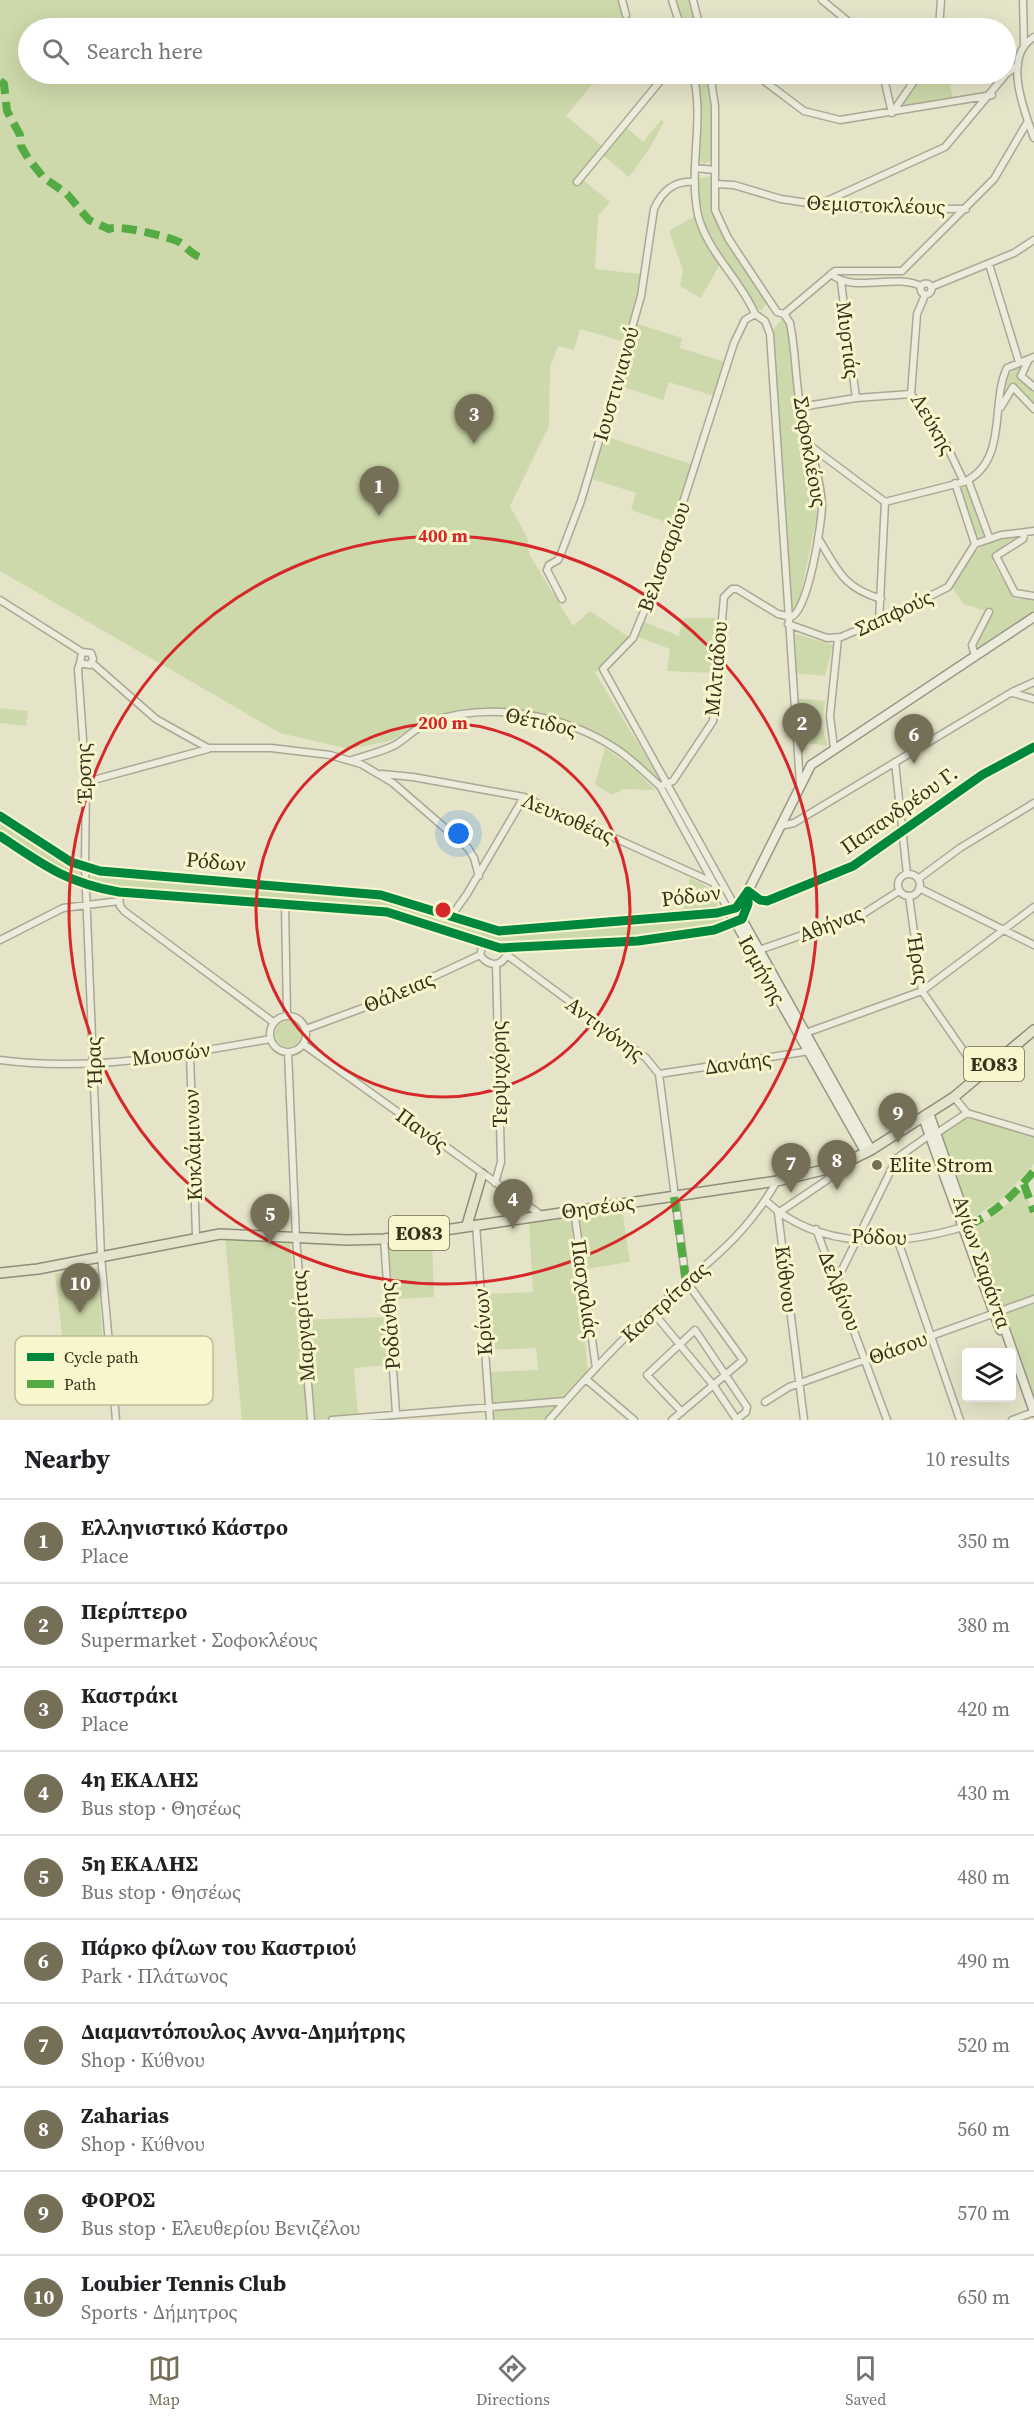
<!DOCTYPE html>
<html lang="en">
<head>
<meta charset="utf-8">
<style>
  body { margin:0; font-family:"Source Serif 4",serif; background:#f6f6f6; color:#202124 }
  .controls { position:absolute; right:18px; bottom:18px; display:grid; overflow:hidden; border-radius:6px; box-shadow:0 6px 24px #0002 }
  .controls button { width:54px; height:54px; display:grid; place-items:center; padding:0; border:0; border-bottom:2px solid #e0e0e0; background:#fff; color:#202124; font:30px sans-serif }
  .you { position:absolute; left:459px; top:834px; width:21px; height:21px; margin:-15px; border:4px solid #fff; border-radius:50%; background:#1a73e8; box-shadow:0 0 0 9px #1a73e833 }
  .badge { display:grid; place-items:center; width:39px; height:39px; border-radius:50%; background:#756f58; color:#fff; font-size:20px; font-weight:700 }
  .pin { position:absolute; translate:-50% -50px; filter:drop-shadow(0 2px 3px #0008) }
  .pin::after { content:''; position:absolute; top:32px; width:21px; height:18px; background:inherit; clip-path:polygon(0 0,100% 0,50% 100%) }
  .list { margin:0; padding:0; list-style:none }
  h2 { display:flex; justify-content:space-between; align-items:center; height:78px; margin:0; padding:0 24px; font-size:26px }
  h2 small { font-size:20px; font-weight:400; color:#757577 }
  .list li { display:grid; grid-template-columns:39px 1fr auto; gap:18px; align-items:center; box-sizing:border-box; height:84px; padding:0 24px; border-top:2px solid #e0e0e0 }
  .list b { display:block; font-size:22px; white-space:nowrap }
  .list p { margin:0; font-size:20px; white-space:nowrap; color:#757577 }
  .list em { font-size:20px; font-style:normal; color:#757577 }
  .icon { flex:none; width:33px; height:33px; fill:none; stroke:currentColor; stroke-width:2; stroke-linecap:round; stroke-linejoin:round }
  .map { position:relative; flex:none; width:1034px; height:1420px; overflow:hidden }
  .search { position:absolute; background:#fff; box-shadow:0 6px 24px #0002; left:18px; right:18px; top:18px; height:66px; display:flex; align-items:center; gap:15px; box-sizing:border-box; padding:0 21px; border-radius:33px; color:#757577; font-size:22px }
  .sheet { height:918px; background:#fff }
  nav { display:flex; justify-content:space-around; align-items:center; box-sizing:border-box; height:84px; border-top:2px solid #e0e0e0; background:#fff; font-size:16px; color:#757577 }
  nav a { display:grid; justify-items:center; gap:3px }
  nav .on { color:#756f58 }
  .map>svg:first-child { display:block }
  .green { fill:#cdd9aa }
  .lines { fill:none; stroke-linecap:round; stroke-linejoin:round }
  .street-casing { stroke:#aaa793; stroke-width:9 }
  .secondary-casing { stroke:#999683; stroke-width:11 }
  .primary-casing { stroke:#8f8c7a; stroke-width:12 }
  .street { stroke:#ececdc; stroke-width:6 }
  .secondary { stroke:#ececdc; stroke-width:8 }
  .primary { stroke:#e4e3cc; stroke-width:9 }
  .quiet { stroke:#55ab43; stroke-width:8; stroke-dasharray:15 8; stroke-linecap:butt }
  .cycleway-casing { stroke:#f8f6cd; stroke-width:13 }
  .cycleway { stroke:#00873e; stroke-width:9 }
  .ring { fill:none; stroke:#d62828; stroke-width:3 }
  .poi-dot { fill:#756f58; stroke:#f8f6cd; stroke-width:2 }
  .labels { text-anchor:middle; stroke-width:6; stroke-linejoin:round; paint-order:stroke }
  .shield { fill:#f8f6cd; stroke:#726b50; stroke-width:1.5 }
  .shield-label { font-size:20px; font-weight:bold; fill:#38301b }
  .street-label { font-size:21px; fill:#38301b; stroke:#f8f6cd }
  .poi-label { font-size:21px; fill:#38301b; stroke:#f8f6cd; text-anchor:start }
  .key { fill:#f8f6cd; stroke:#bebb98; stroke-width:1.5 }
  .key-label { font-size:16px; fill:#38301b }
  .centre { fill:#d62828; stroke:#f8f6cd; stroke-width:3 }
  .ring-label { font-size:18px; text-anchor:middle; font-weight:bold; fill:#d62828; stroke:#f8f6cd; stroke-width:6; stroke-linejoin:round; paint-order:stroke }
</style>
</head>
<body>
<div class="map">
<svg width="1034" height="1420" viewBox="0 0 1034 1420">
  <rect width="100%" height="100%" fill="#e5e4c9"/>
  <path class="green" d="M0,0h619l8,24 -4,4h-595v46h573l-35,42 42,35 19,-23 16,14 18,-22 3,2 -15,27 -20,28 -31,-26 -21,24 33,27 -12,14 -3,53 46,5 -16,68 -45,-13 -6,21 -16,-4 -8,21 -1,59 -39,80 17,31 2,17 44,72 17,-15 39,26 -34,36 66,108 -3,1 -42,-38 -31,-16 -74,-18 -60,3 -34,12 -27,16 -41,8 -69,-16 -280,-162z
    M675,0h15l7,28h-14z
    M696,74h12l6,38 -3,48 -6,4 -7,-4 4,-52z
    M923,74h28l-3,2 5,23 -50,9 -2,-2z
    M711,176v32l7,18 49,76 -5,8 -5,-1 -52,-82 -9,-48z
    M695,216l25,48 -19,34 -21,-12 3,-16 -14,-39z
    M783,318l5,4 10,84 17,82 2,28 -19,91 -6,3 -2,-1 -17,-279z
    M638,324l44,14 -2,10 45,14 -11,34 -45,-14 -6,18 -43,-14z
    M1025,363l-7,16 16,13v14l-22,-21 -8,9 5,-20z
    M604,436l90,29 -19,60 -44,-15 5,-17 -44,-14z
    M968,483l18,52 -10,3 -17,-52z
    M1016,537l5,9 -29,15 22,38h20v13l-57,38 -1,-6 16,-31 -28,-9 -12,-16c17,-32 25,-48 64,-51z
    M683,618h33l-3,55 -46,-2 3,-22 -32,-12 6,-15 35,14z
    M793,633l40,12 -8,31 -31,-3z
    M796,698l29,3 -3,25 6,20 -29,-4z
    M0,708l28,3 -2,15 -26,-3z
    M605,748l27,19 23,23 -32,-1 -11,6 -17,-11z
    M0,820l50,34 32,17v8l-3,1 -79,-48z
    M94,874l263,20 86,22 46,17 14,1 212,-16h9l2,4c-19,16 -212,25 -241,19 -40,-10 -77,-29 -118,-36l-243,-16 -34,-6v-5z
    M690,878c14,6 22,10 29,23l-5,11 -32,3z
    M275 1034a13 13 0 1 1 26 0a13 13 0 1 1-26 0Z
    M967,1117l67,20v27l-32,35 -31,20 -30,-84z
    M1024,1188l10,28v81l-33,12 -27,-81 19,-11z
    M622,1209l8,53 -52,8 10,102 -43,48h-53l-3,-48 49,-2 -2,-22 -49,2 -3,-56 49,-2 -4,-70z
    M225,1238l65,5 8,77 87,-3 4,48 -35,3 4,48 -43,4h-73z
    M432,1238l2,59 -40,2 -6,-56z
    M97,1268l7,87 -39,5 -10,-86z
    M1034,1304v97l-29,-83 1,-5z"/>
  <g class="lines">
    <g class="street-casing">
      <path id="street" d="M622,0l4,15
        M672,0l9,28
        M693,0l7,28
        M822,0l34,28
        M1023,0l1,44
        M939,28l2,-28
        M1034,37c-32,19 -10,74 0,101
        M693,74c12,46 -5,94 5,141 9,37 43,65 57,99l10,7 5,13 30,450
        M710,74l5,32v104l13,28 49,74
        M755,74l49,37 36,9 152,-25
        M883,74l9,39
        M892,113l27,-39
        M695,168l20,2
        M577,182l89,-108
        M715,184l19,1 47,14 60,9 125,1
        M820,204l125,-57 61,-73 12,-9
        M989,264l30,98
        M902,271l92,-92 34,-58
        M831,274c24,20 62,-1 90,12
        M841,282l15,116
        M920.5 289a5.5 5.5 0 1 1 11 0a5.5 5.5 0 1 1-11 0Z
        M931,287l83,-34 20,-13
        M925,295l-8,19 -6,80 35,50 18,38
        M780,313l4,1 51,-43h67
        M1029,359l-8,17 13,11
        M800,407l56,-9 55,-4
        M1001,407l12,-20 21,22
        M809,445l76,57 79,-20c45,-21 26,-80 43,-114l27,-11
        M968,480l21,57
        M955,483l20,61
        M1025,532l-2,7 -27,17 19,37 19,3
        M818,538c20,32 24,49 63,61
        M562,599l-15,-29 2,-5 9,-5 4,-9 19,-50 31,-103 29,-102 13,-87c8,-18 20,-29 41,-27
        M0,600l82,52 9,1 2,6 -3,6 -10,-2 2,-11
        M879,622l6,-120
        M788,624l39,14 14,-1 50,-21 57,-29 27,-43 26,-9 33,-4
        M975,656l-3,-11 17,-33
        M80,663l-2,6 8,113 -1,85 16,389 15,164
        M92,663l64,56 52,29h63l59,7 31,9 32,19 75,65 6,10 5,18
        M1013,693l21,6
        M834,748l-4,-32 8,-78
        M352,760c14,-5 30,-8 43,-15 12,-7 21,-18 35,-23 59,-21 133,-8 185,26 17,11 30,25 45,38l13,-5 40,-60 11,-124 8,-8h5l41,25 13,3c17,-5 31,-94 31,-112 -2,-32 -15,-64 -21,-95 -6,-29 -5,-58 -11,-87l-6,-9
        M895,762l12,112
        M382,774l31,3 111,20 188,85
        M86,782l122,-33
        M660,786l69,125
        M780,826l14,-3 218,-131 22,-10
        M898 885a11 11 0 1 1 22 0a11 11 0 1 1-22 0Z
        M918,879l42,-31 74,-45
        M919,888l115,57
        M748,891l12,9 7,1 86,-35 129,-91 52,-28
        M119,892l1,14 4,5 149,111
        M909,896l13,95 59,85
        M285,904l2,111
        M736,908l-133,-239 30,-31 29,-70 72,-225 11,-23 10,-6
        M452,915l15,-21 57,-97
        M0,940l63,-32 56,-7
        M759,950l104,-36 36,-23
        M480,955c8,11 21,13 27,-1
        M507,955l139,103 13,16 27,207 57,79 -71,60
        M270 1034a18 18 0 1 1 36 0a18 18 0 1 1-36 0Z
        M306,1029l73,-27 101,-47 3,-11
        M803,1034l119,-43 112,-84
        M303,1044l238,171
        M288,1052l8,186 15,182
        M190,1054l6,182
        M0,1060c90,12 182,-5 270,-21
        M659,1074l151,-23
        M954,1097l13,16 67,20
        M937,1133l30,-20
        M495,1183l6,-21 -5,-198
        M766,1201c53,50 133,45 197,26
        M574,1210l22,158
        M476,1224l14,196
        M816,1229l71,191
        M384,1239l12,174
        M898,1241l62,179
        M837,1280l60,-122 34,-24
        M652,1311l62,75 23,34
        M587,1380l47,40
        M765,1402l24,-15 245,-88
        M682,1412l-35,-37 48,-45 52,77 -1,5 -10,8
        M332,1420l233,-19
        M549,1420c33,-38 67,-76 105,-110 48,-44 89,-69 123,-129
        M804,1420l-26,-207 49,-33 9,-13
        M1012,1420l22,-8"/>
    </g>
    <g class="secondary-casing">
      <path id="secondary" d="M0,816l71,46 29,9 281,24 118,36 230,-20 7,-3 12,-17 63,-126 223,-148
        M0,836c43,29 67,47 119,56l268,20 113,36 138,-7 76,-11 28,-11 6,-15v-12
        M729,911l137,242
        M739,914l132,236
        M929,1113l105,299
        M923,1117l77,213"/>
    </g>
    <g class="primary-casing">
      <path id="primary" d="M467,1225l15,-51
        M0,1273l38,-4 182,-35 128,6 36,-1 393,-58 59,-14 35,-17 83,-53 80,-67"/>
    </g>
    <use href="#street" class="street"/>
    <use href="#secondary" class="secondary"/>
    <use href="#primary" class="primary"/>
    <path class="quiet" d="M0,81l4,3 3,27 13,24 1,11 7,12 15,19 24,17 22,26 20,9c8,-5 63,8 72,14 6,5 11,11 18,14
      M1024,1184l10,28
      M674,1197l12,84
      M969,1225c27,-12 46,-32 65,-54"/>
    <g class="cycleway-casing">
      <path id="cycleway" d="M0,816l71,46 29,9 281,24 118,36 218,-18 19,-5 12,-17
        M0,836c43,29 67,47 119,56l268,20 113,36 138,-7 76,-11 28,-11 6,-15v-13
        M748,891l12,9 7,1 86,-35 129,-91 52,-28"/>
    </g>
    <use href="#cycleway" class="cycleway"/>
  </g>
  <g class="ring">
    <circle cx="443" cy="910" r="187"/>
    <circle cx="443" cy="910" r="374"/>
  </g>
  <circle class="poi-dot" cx="877" cy="1165" r="6"/>
  <g class="labels">
    <g class="shield">
      <rect x="964" y="1047" width="60" height="34" rx="4.5"/>
      <rect x="389" y="1216" width="60" height="34" rx="4.5"/>
    </g>
    <g class="shield-label">
      <text x="994" y="1071">ΕΟ83</text>
      <text x="419" y="1240">ΕΟ83</text>
    </g>
    <g class="street-label">
      <text transform="translate(876 205) rotate(2)" y="7">Θεμιστοκλέους</text>
      <text transform="translate(848 340) rotate(83)" y="7">Μυρτιάς</text>
      <text transform="translate(616 384) rotate(-74)" y="7">Ιουστινιανού</text>
      <text transform="translate(933 424) rotate(60)" y="7">Λεύκης</text>
      <text transform="translate(810 452) rotate(80)" y="7">Σοφοκλέους</text>
      <text transform="translate(664 557) rotate(-70)" y="7">Βελισσαρίου</text>
      <text transform="translate(894 613) rotate(-25)" y="7">Σαπφούς</text>
      <text transform="translate(716 669) rotate(-85)" y="7">Μιλτιάδου</text>
      <text transform="translate(541 722) rotate(12)" y="7">Θέτιδος</text>
      <text transform="translate(84 773) rotate(-92)" y="7">Έρσης</text>
      <text transform="translate(899 810) rotate(-35)" y="7">Παπανδρέου Γ.</text>
      <text transform="translate(568 818) rotate(23)" y="7">Λευκοθέας</text>
      <text transform="translate(216 862) rotate(5)" y="7">Ρόδων</text>
      <text transform="translate(691 896) rotate(-7)" y="7">Ρόδων</text>
      <text transform="translate(831 924) rotate(-21)" y="7">Αθήνας</text>
      <text transform="translate(918 959) rotate(81)" y="7">Ήρας</text>
      <text transform="translate(762 970) rotate(61)" y="7">Ισμήνης</text>
      <text transform="translate(399 992) rotate(-23)" y="7">Θάλειας</text>
      <text transform="translate(605 1029) rotate(37)" y="7">Αντιγόνης</text>
      <text transform="translate(171 1054) rotate(-7)" y="7">Μουσών</text>
      <text transform="translate(94 1062) rotate(-92)" y="7">Ήρας</text>
      <text transform="translate(738 1063) rotate(-8)" y="7">Δανάης</text>
      <text transform="translate(499 1074) rotate(-91)" y="7">Τερψιχόρης</text>
      <text transform="translate(422 1130) rotate(36)" y="7">Πανός</text>
      <text transform="translate(193 1145) rotate(-92)" y="7">Κυκλάμινων</text>
      <text transform="translate(598 1207) rotate(-8)" y="7">Θησέως</text>
      <text transform="translate(879 1237) rotate(2)" y="7">Ρόδου</text>
      <text transform="translate(982 1262) rotate(71)" y="7">Αγίων Σαράντα</text>
      <text transform="translate(786 1279) rotate(83)" y="7">Κύθνου</text>
      <text transform="translate(585 1289) rotate(82)" y="7">Πασχαλιάς</text>
      <text transform="translate(840 1291) rotate(69)" y="7">Δελβίνου</text>
      <text transform="translate(665 1302) rotate(-42)" y="7">Καστρίτσας</text>
      <text transform="translate(483 1322) rotate(-94)" y="7">Κρίνων</text>
      <text transform="translate(303 1326) rotate(-95)" y="7">Μαργαρίτας</text>
      <text transform="translate(390 1326) rotate(-94)" y="7">Ροδάνθης</text>
      <text transform="translate(898 1348) rotate(-20)" y="7">Θάσου</text>
    </g>
    <g class="poi-label">
      <text x="889" y="1172">Elite Strom</text>
    </g>
  </g>
  <rect x="15" y="1336" width="198" height="69" rx="9" class="key"/>
  <rect x="27" y="1353" width="27" height="8" fill="#00873e"/>
  <rect x="27" y="1380" width="27" height="8" fill="#55ab43"/>
  <g class="key-label">
    <text x="64" y="1363">Cycle path</text>
    <text x="64" y="1390">Path</text>
  </g>
  <circle cx="443" cy="910" r="9" class="centre"/>
  <g class="ring-label">
    <text x="443" y="542">400 m</text>
    <text x="443" y="729">200 m</text>
  </g>
</svg>
<div class="controls">
<button><svg class="icon" aria-label="layers" viewBox="0 0 24 24"><path d="M12 4l9 5-9 5-9-5zM3 14l9 5 9-5"/></svg></button>
</div>
<div class="you"></div>
<div class="pin badge" style="left:379px;top:516px">1</div>
<div class="pin badge" style="left:802px;top:753px">2</div>
<div class="pin badge" style="left:474px;top:444px">3</div>
<div class="pin badge" style="left:513px;top:1229px">4</div>
<div class="pin badge" style="left:270px;top:1244px">5</div>
<div class="pin badge" style="left:914px;top:764px">6</div>
<div class="pin badge" style="left:791px;top:1193px">7</div>
<div class="pin badge" style="left:837px;top:1190px">8</div>
<div class="pin badge" style="left:898px;top:1143px">9</div>
<div class="pin badge" style="left:80px;top:1313px">10</div>
<div class="search"><svg class="icon" aria-label="search" viewBox="0 0 24 24"><circle cx="10" cy="10" r="6"/><path d="M15 15l6 6"/></svg>Search here</div>
</div>
<section class="sheet">
<h2>Nearby<small>10 results</small></h2>
<ul class="list">
<li><span class="badge">1</span><div><b>Ελληνιστικό Κάστρο</b><p>Place</p></div><em>350 m</em></li>
<li><span class="badge">2</span><div><b>Περίπτερο</b><p>Supermarket · Σοφοκλέους</p></div><em>380 m</em></li>
<li><span class="badge">3</span><div><b>Καστράκι</b><p>Place</p></div><em>420 m</em></li>
<li><span class="badge">4</span><div><b>4η ΕΚΑΛΗΣ</b><p>Bus stop · Θησέως</p></div><em>430 m</em></li>
<li><span class="badge">5</span><div><b>5η ΕΚΑΛΗΣ</b><p>Bus stop · Θησέως</p></div><em>480 m</em></li>
<li><span class="badge">6</span><div><b>Πάρκο φίλων του Καστριού</b><p>Park · Πλάτωνος</p></div><em>490 m</em></li>
<li><span class="badge">7</span><div><b>Διαμαντόπουλος Αννα-Δημήτρης</b><p>Shop · Κύθνου</p></div><em>520 m</em></li>
<li><span class="badge">8</span><div><b>Zaharias</b><p>Shop · Κύθνου</p></div><em>560 m</em></li>
<li><span class="badge">9</span><div><b>ΦΟΡΟΣ</b><p>Bus stop · Ελευθερίου Βενιζέλου</p></div><em>570 m</em></li>
<li><span class="badge">10</span><div><b>Loubier Tennis Club</b><p>Sports · Δήμητρος</p></div><em>650 m</em></li>
</ul>
</section>
<nav>
<a class="on"><svg class="icon" aria-label="map" viewBox="0 0 24 24"><path d="M3 6l6-2 6 2 6-2v14l-6 2-6-2-6 2zM9 4v14M15 6v14"/></svg>Map</a>
<a><svg class="icon" aria-label="directions" viewBox="0 0 24 24"><path d="M12 3l9 9-9 9-9-9zM9 14v-3h6M13 9l2 2-2 2"/></svg>Directions</a>
<a><svg class="icon" aria-label="saved" viewBox="0 0 24 24"><path d="M7 4h10v16l-5-4-5 4z"/></svg>Saved</a>
</nav>
</body>
</html>
